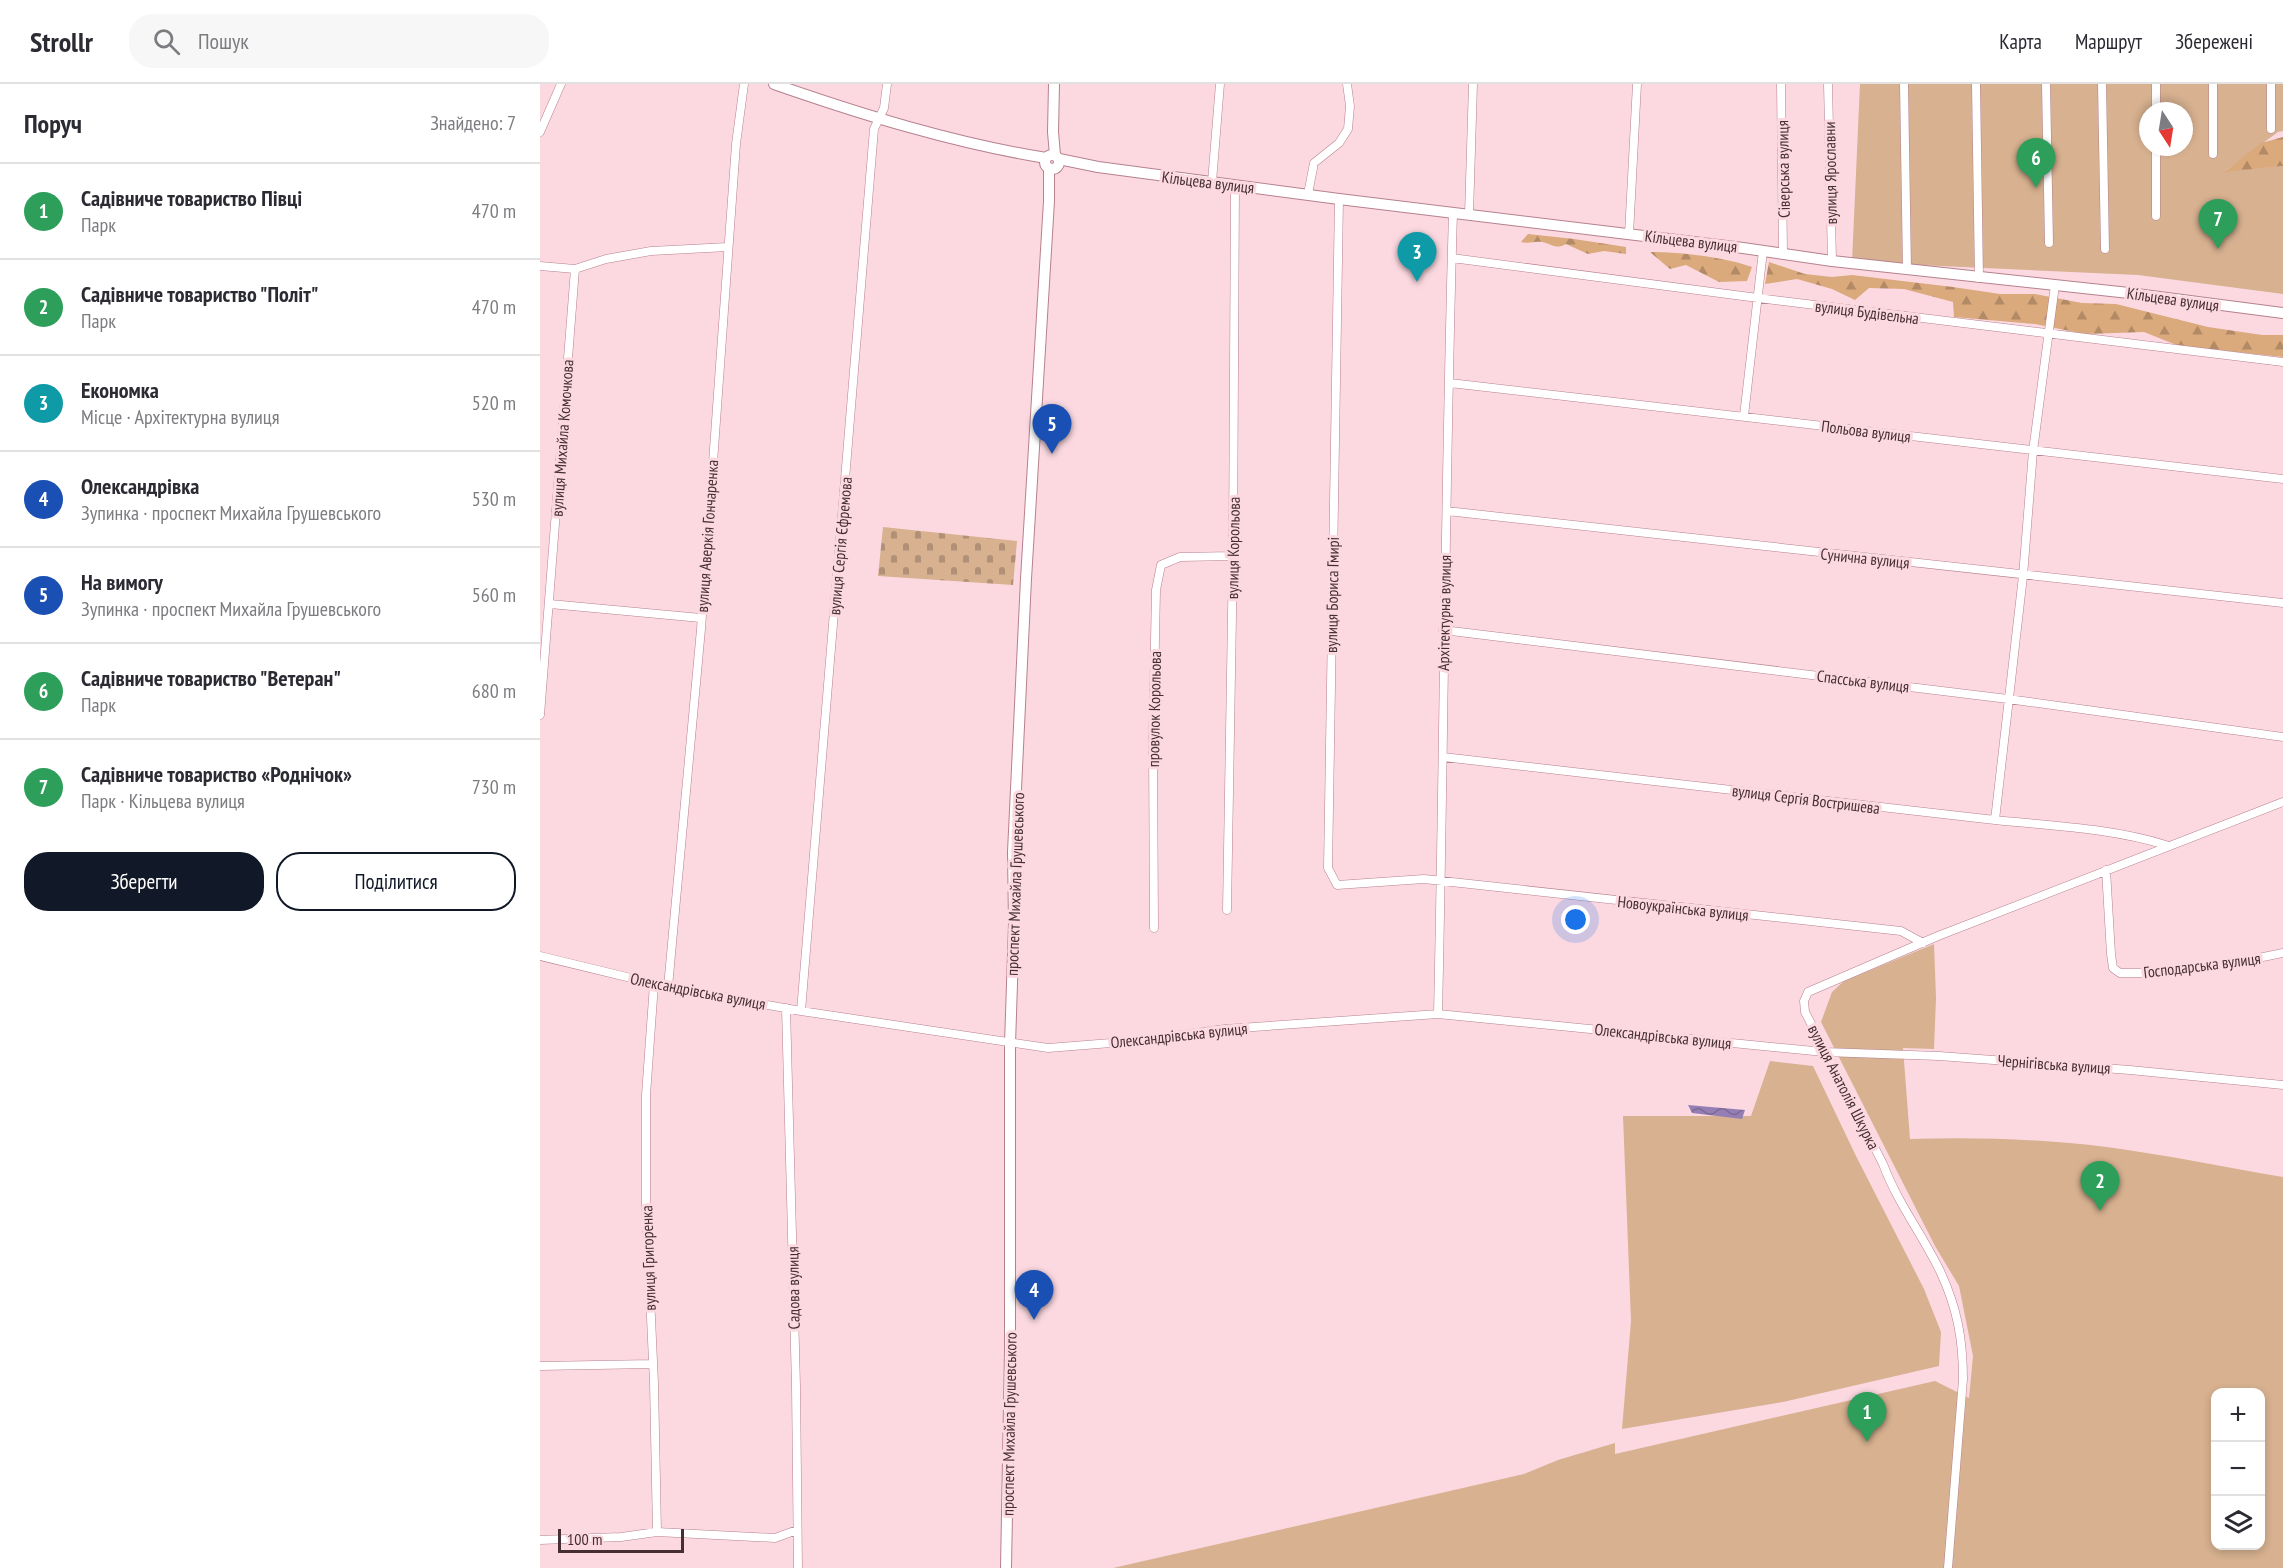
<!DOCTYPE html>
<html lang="uk">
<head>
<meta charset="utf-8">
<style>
  body { margin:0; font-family:"PT Sans Narrow",sans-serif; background:#f7f7f7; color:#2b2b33 }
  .controls { position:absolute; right:18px; bottom:18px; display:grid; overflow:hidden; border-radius:12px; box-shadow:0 3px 9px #0003 }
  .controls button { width:54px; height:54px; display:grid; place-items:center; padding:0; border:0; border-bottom:2px solid #e1e1e2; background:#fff; color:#2b2b33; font:30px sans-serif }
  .compass { position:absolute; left:1599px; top:18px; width:54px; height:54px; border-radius:50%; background:#fff; box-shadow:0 3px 9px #0003; rotate:168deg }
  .scale { position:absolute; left:18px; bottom:15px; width:126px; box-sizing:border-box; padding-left:6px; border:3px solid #452f34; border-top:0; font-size:16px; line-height:21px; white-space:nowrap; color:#452f34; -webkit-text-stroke:4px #fcd9e1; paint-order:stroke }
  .you { position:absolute; left:1036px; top:836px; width:21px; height:21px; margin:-15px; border:4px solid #fff; border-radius:50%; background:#1a73e8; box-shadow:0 0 0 9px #1a73e833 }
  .badge { display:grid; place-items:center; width:39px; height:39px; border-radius:50%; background:#111827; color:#fff; font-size:20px; font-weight:700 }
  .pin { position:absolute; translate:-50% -50px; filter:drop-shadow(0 2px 3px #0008) }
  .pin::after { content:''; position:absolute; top:32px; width:21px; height:18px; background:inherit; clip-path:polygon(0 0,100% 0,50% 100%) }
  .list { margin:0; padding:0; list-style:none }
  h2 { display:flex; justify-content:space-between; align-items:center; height:78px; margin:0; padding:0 24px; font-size:26px }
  h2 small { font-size:20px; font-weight:400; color:#7c7c81 }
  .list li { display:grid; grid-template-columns:39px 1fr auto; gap:18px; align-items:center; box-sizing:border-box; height:96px; padding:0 24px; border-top:2px solid #e1e1e2 }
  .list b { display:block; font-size:22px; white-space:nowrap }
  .list p { margin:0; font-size:20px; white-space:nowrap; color:#7c7c81 }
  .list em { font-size:20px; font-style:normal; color:#7c7c81 }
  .actions { display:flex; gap:12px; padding:18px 24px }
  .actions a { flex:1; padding:14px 0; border:2px solid #111827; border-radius:24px; text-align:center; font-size:21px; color:#111827 }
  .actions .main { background:#111827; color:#fff }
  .icon { flex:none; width:33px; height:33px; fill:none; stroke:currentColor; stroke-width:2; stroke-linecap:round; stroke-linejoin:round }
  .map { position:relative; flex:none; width:1743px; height:1484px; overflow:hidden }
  header { display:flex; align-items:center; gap:36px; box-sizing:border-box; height:84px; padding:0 30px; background:#fff; border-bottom:2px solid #e1e1e2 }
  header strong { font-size:28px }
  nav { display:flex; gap:33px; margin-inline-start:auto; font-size:21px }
  .search { width:420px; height:54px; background:#f7f7f7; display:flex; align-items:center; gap:15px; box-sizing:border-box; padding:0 21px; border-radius:24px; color:#7c7c81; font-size:22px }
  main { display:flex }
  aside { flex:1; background:#fff }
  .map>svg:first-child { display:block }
  .green { fill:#d7b190; fill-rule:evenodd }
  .forest { fill:url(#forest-firs) }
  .cemetery { fill:url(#cemetery-stones) }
  .water { fill:url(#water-waves) }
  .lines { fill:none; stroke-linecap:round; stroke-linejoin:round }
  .minor-casing { stroke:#b6818e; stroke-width:9 }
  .tertiary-casing { stroke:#b6818e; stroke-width:12 }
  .secondary-casing { stroke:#b6818e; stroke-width:12 }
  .minor { stroke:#fff; stroke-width:8 }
  .tertiary { stroke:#fff; stroke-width:10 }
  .secondary { stroke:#fff; stroke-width:10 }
  .labels { text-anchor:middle; stroke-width:6; stroke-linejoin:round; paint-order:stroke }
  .street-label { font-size:16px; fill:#452f34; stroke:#fcd9e1 }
</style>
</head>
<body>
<header>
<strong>Strollr</strong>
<div class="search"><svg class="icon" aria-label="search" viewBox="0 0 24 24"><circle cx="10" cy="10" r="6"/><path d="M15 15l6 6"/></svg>Пошук</div>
<nav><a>Карта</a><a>Маршрут</a><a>Збережені</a></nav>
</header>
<main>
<aside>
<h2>Поруч<small>Знайдено: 7</small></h2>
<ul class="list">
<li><span class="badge" style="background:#2e9e5b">1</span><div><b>Садівниче товариство Півці</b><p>Парк</p></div><em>470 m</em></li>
<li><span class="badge" style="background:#2e9e5b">2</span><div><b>Садівниче товариство &quot;Політ&quot;</b><p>Парк</p></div><em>470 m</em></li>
<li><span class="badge" style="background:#0f9aa8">3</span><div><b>Економка</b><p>Місце · Архітектурна вулиця</p></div><em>520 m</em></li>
<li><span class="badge" style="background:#1a4fb4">4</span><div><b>Олександрівка</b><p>Зупинка · проспект Михайла Грушевського</p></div><em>530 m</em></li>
<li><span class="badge" style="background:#1a4fb4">5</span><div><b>На вимогу</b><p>Зупинка · проспект Михайла Грушевського</p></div><em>560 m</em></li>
<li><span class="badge" style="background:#2e9e5b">6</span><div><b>Садівниче товариство &quot;Ветеран&quot;</b><p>Парк</p></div><em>680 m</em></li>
<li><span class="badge" style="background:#2e9e5b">7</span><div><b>Садівниче товариство «Роднічок»</b><p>Парк · Кільцева вулиця</p></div><em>730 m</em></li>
</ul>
<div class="actions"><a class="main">Зберегти</a><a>Поділитися</a></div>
</aside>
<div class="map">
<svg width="1743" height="1484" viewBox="0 0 1743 1484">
  <defs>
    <pattern id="forest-firs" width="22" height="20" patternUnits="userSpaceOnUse" patternTransform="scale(1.5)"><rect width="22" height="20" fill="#daa97c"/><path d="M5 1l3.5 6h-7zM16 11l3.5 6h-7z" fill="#b38a66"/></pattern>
    <pattern id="cemetery-stones" width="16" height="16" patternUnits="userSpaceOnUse" patternTransform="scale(1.5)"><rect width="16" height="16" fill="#d7b190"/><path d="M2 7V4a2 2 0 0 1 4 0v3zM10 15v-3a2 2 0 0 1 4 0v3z" fill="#b09076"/></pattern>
    <pattern id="water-waves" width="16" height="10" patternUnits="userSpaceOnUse" patternTransform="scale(1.5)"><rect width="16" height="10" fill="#957eb4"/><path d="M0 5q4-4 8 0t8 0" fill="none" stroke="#7b6893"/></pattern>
  </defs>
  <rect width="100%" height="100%" fill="#fcd9e1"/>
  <path class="green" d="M1320,0h423v47l-5,1 -53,39 58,-5v128l-145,-19 -286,-13zM1608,27h36v36h-36z
    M1394,860l2,54 -2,51 -31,-1 7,91c66,-2 131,0 197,8 59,8 117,20 176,30v391h-1170l411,-94 34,-14 57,-17v11l320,-73 34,17 4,-42 -14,-70 -24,-40 -114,-224 11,-30 12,-11zM1676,1308h44v154h-44z
    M1230,977l43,5 43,90 68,133 17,43 -2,34 -156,36 -161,27 9,-108 -8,-205h128z"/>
  <path class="forest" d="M1743,53v29l-59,6 37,-29z
    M988,150l46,5 52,8v7l-22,-3 -16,3 -22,-10c-10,6 -14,0 -24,-2 -7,-1 -14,2 -21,0z
    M1110,168c30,0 74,5 102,15l-5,14 -28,1 -33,-17 -16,4z
    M1229,178l36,12 27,3 20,-2 101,12 47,7h35l47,9 34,1 92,23 54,8h21v22l-104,-11 -35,-14 -59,2 -50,-10 -81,-7 -1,-15 -49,-13 -35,-1 -14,12 -23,-11 -35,-10 -32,5z"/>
  <path class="cemetery" d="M343,443l134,14 -4,44 -135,-9z"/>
  <path class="water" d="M1148,1021l57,5 -3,9 -50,-6z"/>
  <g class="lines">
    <g class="minor-casing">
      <path id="minor" d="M1241,0l2,170
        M1288,0l4,177
        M1364,0l3,185
        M1436,0l3,194
        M1506,0l3,159
        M1562,0l3,165
        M1616,0v27
        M1673,0v70
        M1731,0v45
        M0,48l21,-48
        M1616,63v69
        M672,98l8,-98
        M768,110l6,-31 25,-20 9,-14 2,-23 -3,-22
        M799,115l-11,669 9,17 87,-6 477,52 22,12
        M929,130l4,-130
        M1089,150l8,-150
        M912,174l306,40 525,64
        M0,182l35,3 31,-10 45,-8 77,-4
        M910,299l833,96
        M1204,332l19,-165
        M907,427l836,92
        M10,520l151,14
        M903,546l565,69 275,38
        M0,631l35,-446
        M903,673l552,63c58,6 117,8 174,26
        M1455,736l28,-244 10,-125 22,-166
        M1566,786l5,84 2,14 7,5h20l74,-6 69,-14
        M687,826l6,-354 2,-371
        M614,844l-1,-186 3,-152 5,-25 19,-8 53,-1
        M0,872l128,31 133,24 247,37 88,-7 89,-12 213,-15 386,38 115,4 191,14 153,15
        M114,900l-8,111v114l8,174 3,149
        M128,903l33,-358 35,-485 8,-60
        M246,924l10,378 2,182
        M261,927l73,-882 10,-21 3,-24
        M898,930c6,-267 7,-534 15,-801
        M0,1282l112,-2
        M0,1456l81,-3 36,-5 118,6 22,-8
        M1408,1484l15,-189c0,-40 -6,-72 -23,-108 -18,-37 -43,-69 -57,-107l-78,-152 -1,-11 4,-9 130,-56 345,-134"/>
    </g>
    <g class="tertiary-casing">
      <path id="tertiary" d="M514,0l-1,48 2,23
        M466,1484l4,-218v-306l4,-120 -1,-72 13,-273 23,-378v-33"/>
    </g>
    <g class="secondary-casing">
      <path id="secondary" d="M234,0c89,31 180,59 272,74
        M505 78a7 7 0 1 1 14 0a7 7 0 1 1-14 0Z
        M519,75l39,8 241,32 404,49 89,13 297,32 154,20"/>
    </g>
    <use href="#minor" class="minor"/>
    <use href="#tertiary" class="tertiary"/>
    <use href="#secondary" class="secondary"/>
  </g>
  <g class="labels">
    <g class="street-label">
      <text transform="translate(1243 85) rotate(-91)" y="6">Сіверська вулиця</text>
      <text transform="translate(1290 89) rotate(-91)" y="6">вулиця Ярославни</text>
      <text transform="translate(668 98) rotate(7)" y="6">Кільцева вулиця</text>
      <text transform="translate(1151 157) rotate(7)" y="6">Кільцева вулиця</text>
      <text transform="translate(1633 215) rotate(8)" y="6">Кільцева вулиця</text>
      <text transform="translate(1327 228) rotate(7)" y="6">вулиця Будівельна</text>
      <text transform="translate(1326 347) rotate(7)" y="6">Польова вулиця</text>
      <text transform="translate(22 354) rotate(-86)" y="6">вулиця Михайла Комочкова</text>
      <text transform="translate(167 452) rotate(-86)" y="6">вулиця Аверкія Гончаренка</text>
      <text transform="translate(300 462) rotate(-85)" y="6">вулиця Сергія Єфремова</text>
      <text transform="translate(693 464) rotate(-89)" y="6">вулиця Корольова</text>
      <text transform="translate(1325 474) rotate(6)" y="6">Сунична вулиця</text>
      <text transform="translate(792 511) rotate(-89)" y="6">вулиця Бориса Гмирі</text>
      <text transform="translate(904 529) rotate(-89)" y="6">Архітектурна вулиця</text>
      <text transform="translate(1323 597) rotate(7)" y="6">Спасська вулиця</text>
      <text transform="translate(614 625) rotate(-89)" y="6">провулок Корольова</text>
      <text transform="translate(1266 715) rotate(7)" y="6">вулиця Сергія Востришева</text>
      <text transform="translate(475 800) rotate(-88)" y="6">проспект Михайла Грушевського</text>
      <text transform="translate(1143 824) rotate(6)" y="6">Новоукраїнська вулиця</text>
      <text transform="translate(1662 881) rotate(-7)" y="6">Господарська вулиця</text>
      <text transform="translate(158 907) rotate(11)" y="6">Олександрівська вулиця</text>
      <text transform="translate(639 951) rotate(-6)" y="6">Олександрівська вулиця</text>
      <text transform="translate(1123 952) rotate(6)" y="6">Олександрівська вулиця</text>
      <text transform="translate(1514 980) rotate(4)" y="6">Чернігівська вулиця</text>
      <text transform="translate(1304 1003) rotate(63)" y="6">вулиця Анатолія Шкурка</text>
      <text transform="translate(108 1174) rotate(-92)" y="6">вулиця Григоренка</text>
      <text transform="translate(253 1204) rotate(-91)" y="6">Садова вулиця</text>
      <text transform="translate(469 1340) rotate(-89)" y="6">проспект Михайла Грушевського</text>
    </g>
  </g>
</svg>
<div class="controls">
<button>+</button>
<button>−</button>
<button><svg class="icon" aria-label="layers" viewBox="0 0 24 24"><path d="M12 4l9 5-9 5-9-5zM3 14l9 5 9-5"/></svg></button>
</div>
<svg class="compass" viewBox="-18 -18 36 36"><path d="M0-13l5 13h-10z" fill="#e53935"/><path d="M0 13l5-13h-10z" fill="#7c7c81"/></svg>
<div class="scale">100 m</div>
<div class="you"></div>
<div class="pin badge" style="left:1327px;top:1358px;background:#2e9e5b">1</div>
<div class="pin badge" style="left:1560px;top:1127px;background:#2e9e5b">2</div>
<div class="pin badge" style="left:877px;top:198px;background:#0f9aa8">3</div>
<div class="pin badge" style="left:494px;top:1236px;background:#1a4fb4">4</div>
<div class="pin badge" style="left:512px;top:370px;background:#1a4fb4">5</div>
<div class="pin badge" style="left:1496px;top:104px;background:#2e9e5b">6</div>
<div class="pin badge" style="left:1678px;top:165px;background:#2e9e5b">7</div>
</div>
</main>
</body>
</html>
